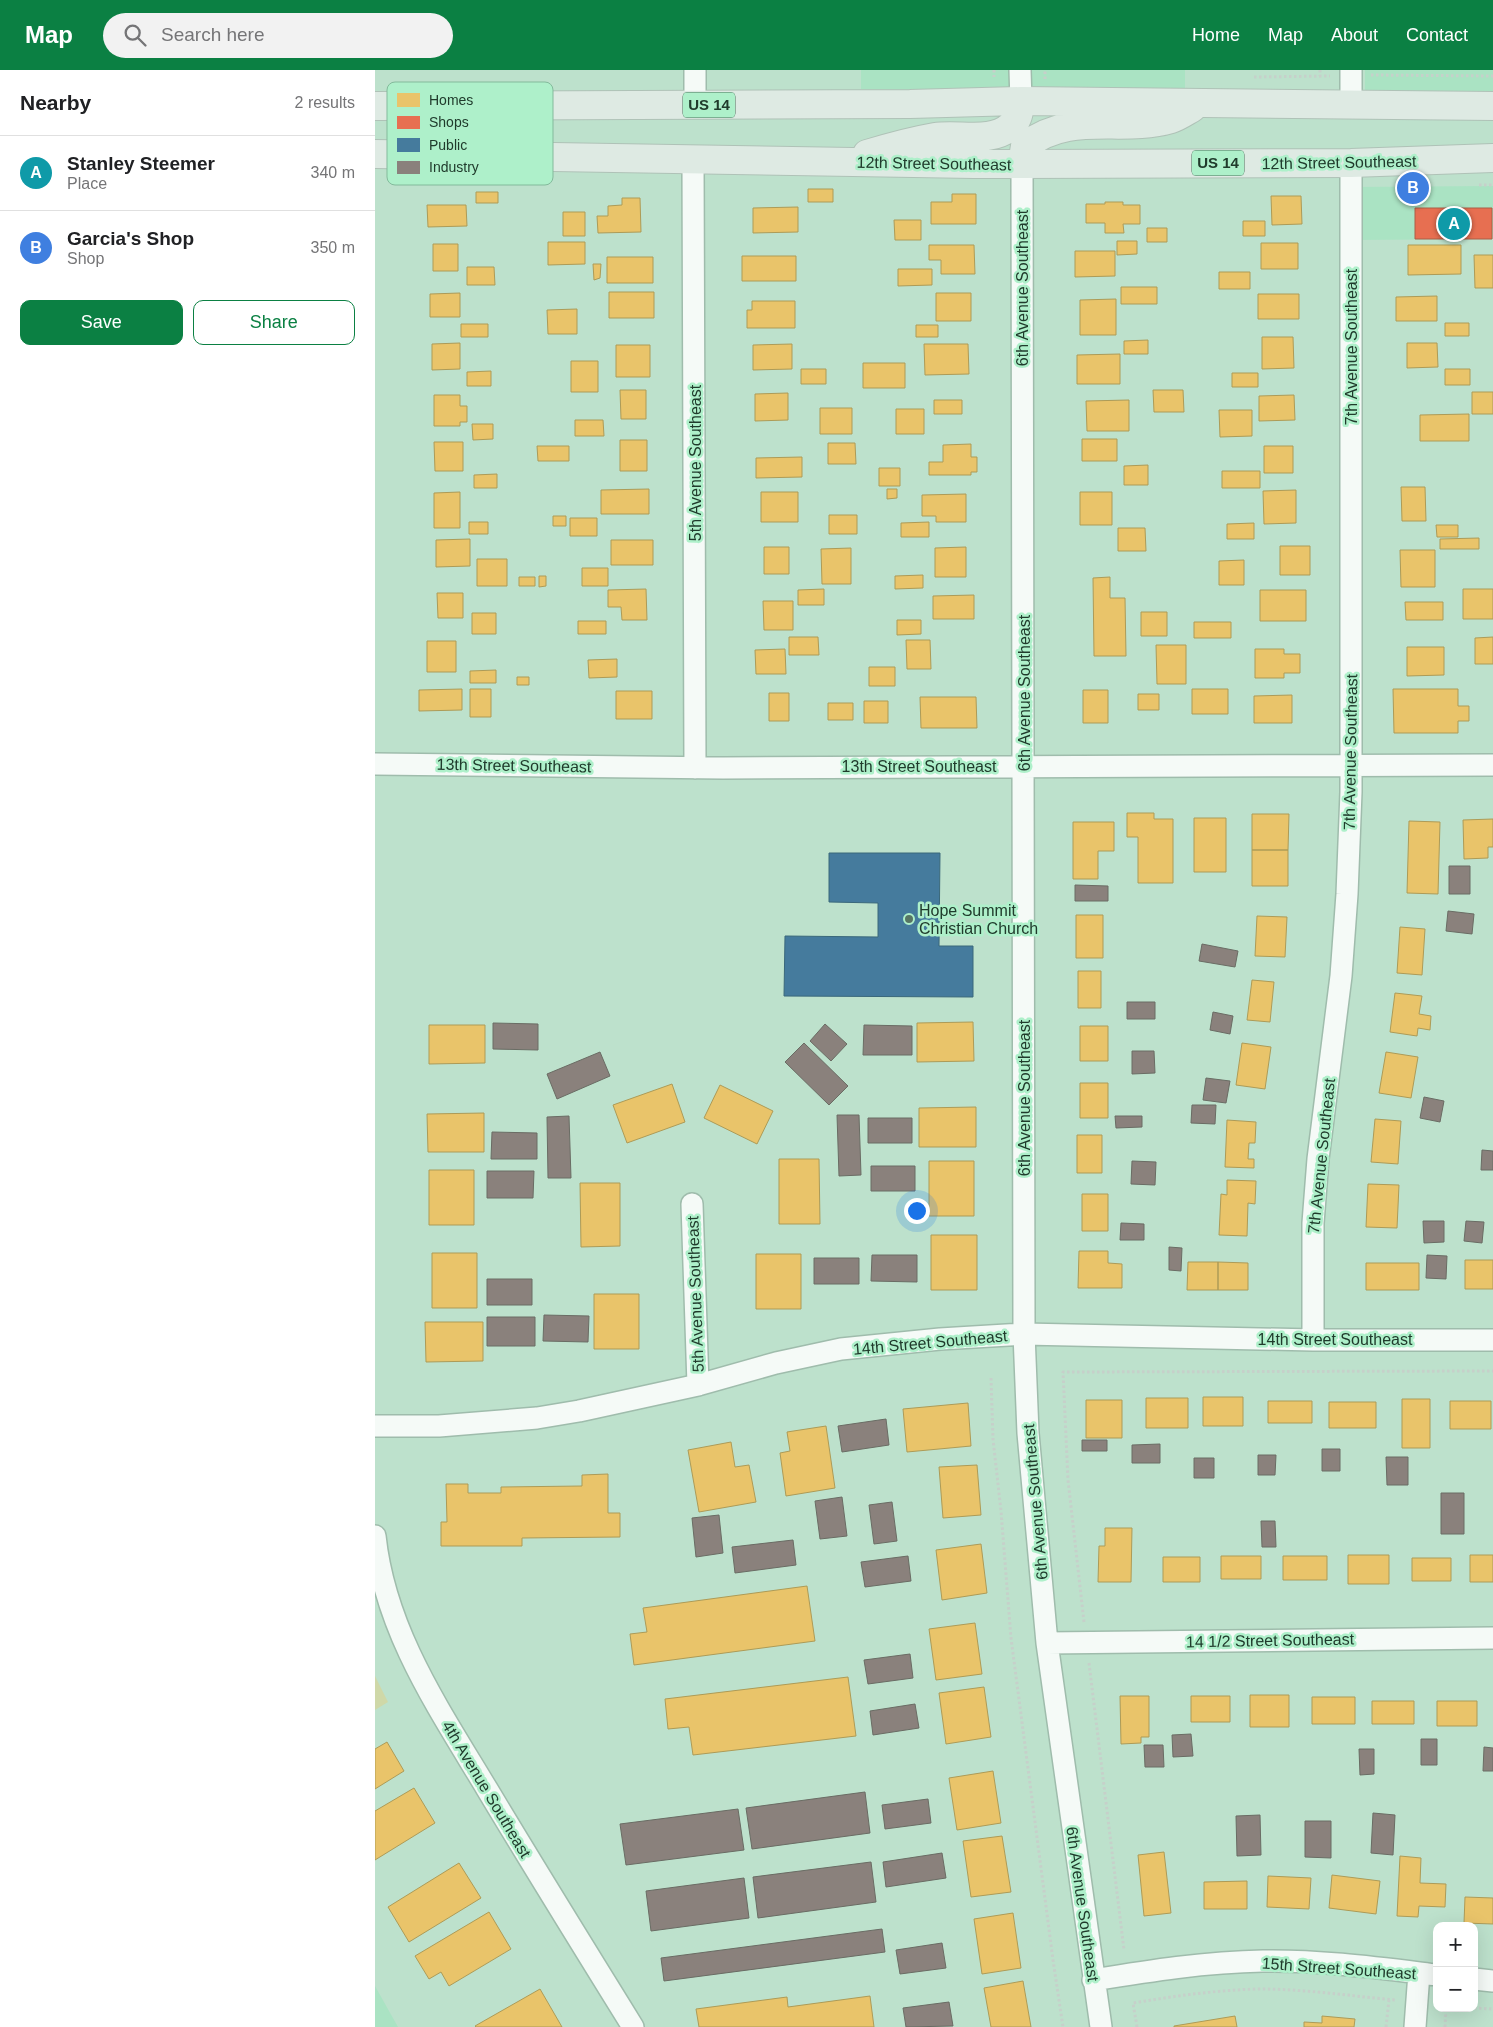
<!DOCTYPE html>
<html lang="en">
<head>
<meta charset="utf-8">
<style>
  body { margin:0; font-family:Arial,sans-serif; background:#f2f2f2; color:#202124 }
  .controls { position:absolute; right:15px; bottom:15px; display:grid; overflow:hidden; border-radius:10px; box-shadow:0 5px 20px #0002 }
  .controls button { width:45px; height:45px; display:grid; place-items:center; padding:0; border:0; border-bottom:1px solid #e0e0e0; background:#fff; color:#202124; font:25px sans-serif }
  .you { position:absolute; left:541px; top:1140px; width:18px; height:18px; margin:-12px; border:4px solid #fff; border-radius:50%; background:#1a73e8; box-shadow:0 0 0 8px #1a73e833 }
  .badge { display:grid; place-items:center; width:32px; height:32px; border-radius:50%; background:#0b8043; color:#fff; font-size:16px; font-weight:700 }
  .pin { position:absolute; translate:-50% -50%; border:2px solid #fff; box-shadow:0 1px 5px #0006 }
  .list { margin:0; padding:0; list-style:none }
  h2 { display:flex; justify-content:space-between; align-items:center; height:65px; margin:0; padding:0 20px; font-size:21px }
  h2 small { font-size:16px; font-weight:400; color:#757577 }
  .list li { display:grid; grid-template-columns:32px 1fr auto; gap:15px; align-items:center; box-sizing:border-box; height:75px; padding:0 20px; border-top:1px solid #e0e0e0 }
  .list b { display:block; font-size:19px; white-space:nowrap }
  .list p { margin:0; font-size:16px; white-space:nowrap; color:#757577 }
  .list em { font-size:16px; font-style:normal; color:#757577 }
  .actions { display:flex; gap:10px; padding:15px 20px }
  .actions a { flex:1; padding:11px 0; border:1px solid #0b8043; border-radius:10px; text-align:center; font-size:18px; color:#0b8043 }
  .actions .main { background:#0b8043; color:#fff }
  .icon { flex:none; width:28px; height:28px; fill:none; stroke:currentColor; stroke-width:2; stroke-linecap:round; stroke-linejoin:round }
  .map { position:relative; flex:none; width:1118px; height:1957px; overflow:hidden }
  header { display:flex; align-items:center; gap:30px; box-sizing:border-box; height:70px; padding:0 25px; background:#0b8043; color:#fff }
  header strong { font-size:24px }
  nav { display:flex; gap:28px; margin-inline-start:auto; font-size:18px }
  .search { width:350px; height:45px; background:#f2f2f2; display:flex; align-items:center; gap:12px; box-sizing:border-box; padding:0 18px; border-radius:28px; color:#757577; font-size:19px }
  main { display:flex }
  aside { flex:1; background:#fff }
  .map>svg:first-child { display:block }
  .built { fill:#aae3c3 }
  .green { fill:#cfd8a8 }
  .homes { fill:#e9c46a; stroke:#ad9b57 }
  .shops { fill:#e76f51; stroke:#ab5f46 }
  .public { fill:#457b9d; stroke:#3a687b }
  .industry { fill:#8a817c; stroke:#6a6c64 }
  .lines { fill:none; stroke-linecap:round; stroke-linejoin:round }
  .street-casing { stroke:#9fbcac; stroke-width:24 }
  .primary-casing { stroke:#afc2b7; stroke-width:30 }
  .path { stroke:#c6d0ca; stroke-width:3; stroke-dasharray:2.5 2.5; stroke-linecap:butt }
  .street { stroke:#f5faf7; stroke-width:21 }
  .primary { stroke:#deeae3; stroke-width:28 }
  .poi-dot { fill:#577564; stroke:#aef0ca; stroke-width:2 }
  .labels { text-anchor:middle; stroke-width:5; stroke-linejoin:round; paint-order:stroke }
  .shield { fill:#aef0ca; stroke:#4b715b; stroke-width:1 }
  .shield-label { font-size:15px; font-weight:bold; fill:#203b2c }
  .street-label { font-size:16px; fill:#203b2c; stroke:#aef0ca }
  .poi-label { font-size:16px; fill:#203b2c; stroke:#aef0ca; text-anchor:start }
  .key { fill:#aef0ca; stroke:#83ba9b; stroke-width:1 }
  .key-label { font-size:14px; fill:#203b2c }
</style>
</head>
<body>
<header>
<strong>Map</strong>
<div class="search"><svg class="icon" aria-label="search" viewBox="0 0 24 24"><circle cx="10" cy="10" r="6"/><path d="M15 15l6 6"/></svg>Search here</div>
<nav><a>Home</a><a>Map</a><a>About</a><a>Contact</a></nav>
</header>
<main>
<aside>
<h2>Nearby<small>2 results</small></h2>
<ul class="list">
<li><span class="badge" style="background:#0f9aa8">A</span><div><b>Stanley Steemer</b><p>Place</p></div><em>340 m</em></li>
<li><span class="badge" style="background:#3f7fe0">B</span><div><b>Garcia's Shop</b><p>Shop</p></div><em>350 m</em></li>
</ul>
<div class="actions"><a class="main">Save</a><a>Share</a></div>
</aside>
<div class="map">
<svg width="1118" height="1957" viewBox="0 0 1118 1957">
  <rect width="100%" height="100%" fill="#bde1cc"/>
  <path class="built" d="M486,0h324v22l-324,-3z
    M990,0h128v24h-128z
    M1118,116v53l-142,1v-53z
    M0,1916l23,41h-23z"/>
  <path class="green" d="M0,1606l13,26 -13,8z"/>
  <path class="homes" d="M433,119h25v13h-25z
    M101,122h22v11h-22z
    M577,124h24v30h-45v-22h21z
    M896,126h30l1,28 -30,1z
    M247,128h18l1,34 -43,1 -1,-17h11v-10l14,-1z
    M730,132h18v3h17v19h-17l1,9h-19v-10h-19v-19h19z
    M52,135h39l1,21 -39,1z
    M423,137v25l-45,1v-25z
    M188,142h22v24h-22z
    M519,150h27v20h-26z
    M868,151h22v15h-22z
    M772,158h20v14h-20z
    M742,171h20v13l-20,1z
    M173,172h37v22l-37,1z
    M886,173h37v26h-37z
    M58,174h25v27h-25z
    M554,175h45l1,29h-34v-14h-12z
    M1033,175h53v29l-53,1z
    M700,181h40v25l-40,1z
    M1099,185h19v33h-18z
    M367,186h54v25h-54z
    M232,187h46v26h-46z
    M218,194h8l-1,14 -6,2z
    M92,197h27l1,18h-28z
    M523,199h34v16l-34,1z
    M844,202h31v17h-31z
    M746,217h36v17h-36z
    M234,222h45v26h-45z
    M85,223v24h-30v-23z
    M561,223h35v28h-35z
    M883,224h41v25h-41z
    M1062,226v25h-41v-24z
    M741,229v36h-36v-35z
    M377,231h43v27h-48v-18h5z
    M202,239v25h-29l-1,-24z
    M1070,253h24v13h-24z
    M86,254h27v13h-27z
    M541,255h22v12h-22z
    M887,267h31l1,31 -32,1z
    M773,270v14h-24v-13z
    M85,273v26l-28,1v-26z
    M1032,273h30l1,24 -31,1z
    M417,274v25l-39,1v-25z
    M549,274h44l1,30 -44,1z
    M241,275h34v32h-34z
    M745,284v30h-43v-29z
    M196,291h27v31h-27z
    M488,293h42v25h-42z
    M426,299h25v15h-25z
    M1070,299h25v16h-25z
    M116,301v15h-24v-14z
    M857,303h26v14h-26z
    M245,320h26v29h-25z
    M778,320h30l1,22h-30z
    M1097,322h21v22h-21z
    M413,323v27l-33,1v-27z
    M59,325h26v11h7v16h-7v4h-26z
    M919,325l1,25 -36,1v-25z
    M559,330h28v14h-28z
    M754,330v31h-42l-1,-30z
    M445,338h32v26h-32z
    M521,339h28v25h-28z
    M844,340h33v26l-32,1z
    M1094,344v27h-49v-26z
    M200,350h28l1,16h-29z
    M97,354h21v15l-20,1z
    M707,369h35v22h-35z
    M245,370h27v31h-27z
    M59,372h29v29h-28z
    M453,373h27l1,21h-28z
    M596,374v13h6v15h-6v3h-42v-13h14v-17z
    M162,376h32v15h-31z
    M889,376h29v27h-29z
    M427,387v20l-46,1v-20z
    M773,395v20h-24v-19z
    M504,398h21v18h-21z
    M847,401h38v17h-38z
    M122,404v14h-23v-13z
    M1026,417h24l1,34h-24z
    M274,419v25h-48v-24z
    M512,419h10v9l-10,1z
    M921,420v33l-32,1 -1,-33z
    M85,422v36h-26v-35z
    M386,422h37v30h-37z
    M705,422h32v33h-32z
    M591,424v28h-30v-6h-14v-21z
    M454,445h28v19h-28z
    M178,446h13v10h-13z
    M195,448h27v18h-27z
    M94,452h19v12h-19z
    M554,452v15h-28v-14z
    M879,453v16h-27v-15z
    M1061,455h22v12h-21z
    M743,458h27l1,23h-28z
    M1104,468v11h-39v-10z
    M95,469v27l-34,1v-27z
    M236,470h42v25h-42z
    M905,476h30v29h-30z
    M389,477h25v27h-25z
    M591,477v30h-31v-29z
    M476,478v36h-29l-1,-35z
    M1025,480h35v37h-34z
    M102,489h30v27h-30z
    M869,490v25h-25v-24z
    M207,498h26v18h-26z
    M548,505v13l-28,1v-13z
    M164,506h7v10l-7,1z
    M144,507h16v9h-16z
    M735,507v21h15l1,58h-32l-1,-78z
    M271,519l1,31h-25l-1,-13h-13v-17z
    M449,519v16h-26v-15z
    M1088,519h30v30h-30z
    M885,520h46v31h-46z
    M62,523h26v25h-25z
    M599,525v24h-41v-23z
    M388,531h30v29h-29z
    M1030,532h38v18h-37z
    M766,542h26v24h-26z
    M97,543h24v21h-24z
    M522,550h24v14l-24,1z
    M203,551h28v13h-28z
    M819,552h37v16h-37z
    M414,567h29l1,18h-30z
    M1118,567v27h-18v-26z
    M531,570h24l1,29h-24z
    M52,571h29v31h-29z
    M781,575h30v39h-29z
    M1032,577h37v28l-37,1z
    M410,579l1,25h-30l-1,-24z
    M880,579h29v5h16v19h-16v5h-29z
    M242,589v18l-28,1 -1,-18z
    M494,597h26v19h-26z
    M121,600v13h-26v-12z
    M142,607h12v8h-12z
    M87,619v21l-43,1v-21z
    M95,619h21v28h-21z
    M817,619h36v25h-36z
    M1018,619h65v17h11v15h-11v12h-64z
    M708,620h25v33h-25z
    M241,621h36v28h-36z
    M394,623h20v28h-20z
    M763,624h21v16h-21z
    M917,625v28h-38v-27z
    M545,627h56l1,31h-56z
    M489,631h24v22h-24z
    M453,633h25v17h-25z
    M752,743h27v6h19v64h-35v-46h-11z
    M877,744h37l-1,36h-36z
    M819,748h32v54h-32z
    M1118,749v28h-5v11l-24,1 -1,-39z
    M1034,751l31,1 -2,72 -31,-1z
    M698,752h41v29h-16v28h-25z
    M877,780h36v36h-36z
    M701,845h27v43h-27z
    M882,846l30,1 -2,40 -30,-1z
    M1025,857l25,2 -3,46 -25,-2z
    M703,901h23v37h-23z
    M877,910l22,2 -4,40 -23,-2z
    M1020,923l27,3 -3,18 12,2 -1,14 -12,-2 -1,8 -27,-4z
    M598,952l1,39 -57,1v-39z
    M54,955h56v38l-56,1z
    M705,956h28v35h-28z
    M867,973l29,4 -6,42 -29,-4z
    M1011,982l32,5 -7,41 -32,-5z
    M705,1013h28v35h-28z
    M297,1014l13,38 -58,21 -14,-38z
    M345,1015l53,26 -16,33 -53,-26z
    M601,1037v40h-57v-39z
    M109,1043v39h-56l-1,-38z
    M1000,1049l26,2 -3,43 -27,-2z
    M852,1050l29,2 -1,21h-6l-1,16h6v9l-29,-1z
    M702,1065h25v38h-25z
    M404,1089h40l1,65h-41z
    M554,1091h45v55h-45z
    M54,1100h45v55h-45z
    M852,1110l29,1 -1,23 -7,-1 -1,33 -28,-1 2,-41 6,1z
    M205,1113h40v63l-39,1z
    M993,1114l31,1 -2,43 -31,-1z
    M707,1124h26v37h-26z
    M556,1165h46v55h-46z
    M704,1181h29v12l14,1v24h-44z
    M57,1183h45v55h-45z
    M381,1184h45v55h-45z
    M1090,1190h28v29h-28z
    M813,1192h30v28h-31z
    M843,1192l30,1v27h-30z
    M991,1193h53v27h-53z
    M219,1224h45v55h-45z
    M50,1252h58v39l-57,1z
    M828,1327h40v29h-40z
    M771,1328h42v30h-42z
    M1027,1329h28v49h-28z
    M711,1330h36v38h-36z
    M893,1331h44v22h-44z
    M1075,1331h41v28h-41z
    M954,1332h47v26h-47z
    M593,1333l3,43 -64,6 -4,-43z
    M451,1356l9,62 -49,8 -6,-43 10,-2 -3,-19z
    M356,1372l4,25 14,-2 7,37 -57,10 -11,-62z
    M602,1395l4,50 -38,3 -4,-51z
    M233,1404v39h12v24l-98,1v8h-81v-24h6l-1,-38h22v9h33v-6l81,-1v-11z
    M730,1458h27l-1,54h-33l1,-36h6z
    M606,1474l6,49 -45,7 -6,-50z
    M973,1485h41v29h-41z
    M1095,1485h23v27h-23z
    M846,1486h40v23h-40z
    M908,1486h44v24h-44z
    M788,1487h37v25h-37z
    M1037,1488h39v23h-39z
    M432,1516l8,55 -181,24 -4,-31 17,-2 -4,-24z
    M600,1553l7,51 -46,6 -7,-51z
    M473,1607l8,59 -163,19 -4,-28 -21,2 -3,-30z
    M609,1617l7,50 -45,7 -7,-51z
    M875,1625h39v32h-39z
    M745,1626h29v41h-8v6l-20,1z
    M816,1626h39v26h-39z
    M937,1627h43v27h-43z
    M997,1631h42v23h-42z
    M1062,1631h40v25h-40z
    M12,1672l17,29 -29,18v-40z
    M618,1701l8,52 -44,7 -8,-52z
    M39,1718l21,35 -60,37v-49z
    M627,1766l9,56 -40,5 -8,-56z
    M789,1782l7,61 -27,3 -6,-61z
    M1025,1786l21,2 -1,25 26,1 -1,23 -26,-1 -1,11 -21,-1z
    M84,1793l22,35 -72,44 -21,-35z
    M957,1805l48,6 -4,33 -47,-6z
    M893,1806l43,2 -2,31 -42,-2z
    M872,1811v28h-43v-27z
    M1090,1827l28,1v26l-29,-1z
    M114,1842l22,37 -62,37 -8,-14 -12,7 -14,-23z
    M638,1843l8,55 -39,6 -8,-55z
    M648,1911l8,46h-40l-7,-39z
    M165,1919l22,38h-86l-1,-1z
    M495,1926l4,31h-175l-3,-18 91,-12 1,10z
    M860,1946l2,11h-63v-1z
    M947,1946l33,3 -1,8h-50v-5l18,1z"/>
  <path class="shops" d="M1040,138h77v31h-77z"/>
  <path class="public" d="M454,783h111l-1,93h34v51l-189,-1 1,-60 93,1v-34l-49,-1z"/>
  <path class="industry" d="M1074,796h21v28h-21z
    M700,815l33,1v15h-33z
    M1073,841l26,3 -2,20 -26,-3z
    M827,874l36,7 -3,16 -36,-6z
    M752,932h28v17h-28z
    M838,942l20,4 -3,18 -20,-4z
    M118,953l45,1v26l-45,-1z
    M450,954l22,20 -16,17 -21,-20z
    M489,955l48,1v29h-49z
    M429,973l44,43 -19,19 -44,-43z
    M757,981h22l1,22 -23,1z
    M225,982l10,24 -53,23 -10,-25z
    M831,1008l24,3 -4,22 -23,-3z
    M1049,1027l20,4 -4,21 -20,-4z
    M817,1035h24l-1,19 -24,-1z
    M462,1045h22l2,60 -22,1z
    M194,1046l2,62h-23l-1,-61z
    M740,1046h27v11l-26,1z
    M493,1048h44v25h-44z
    M117,1062l45,1v26h-46z
    M1107,1080l11,1v19h-12z
    M757,1091l24,1 -1,23 -24,-1z
    M496,1096h44v25h-44z
    M112,1101h47l-1,27h-46z
    M1048,1151h21v21l-20,1z
    M1091,1151l18,1 -2,21 -18,-2z
    M746,1153l23,1v16h-24z
    M794,1177l13,1 -1,23 -12,-1z
    M497,1185h45v27l-46,-1z
    M1052,1185l20,1 -1,23 -20,-1z
    M439,1188h45v26h-45z
    M112,1209h45v26h-45z
    M169,1245l45,1 -1,26 -45,-1z
    M112,1247h48v29h-48z
    M511,1349l3,26 -47,7 -4,-26z
    M707,1370h25v11h-25z
    M785,1374v19h-28v-18z
    M947,1379h18v22h-18z
    M883,1385h18l-1,20h-17z
    M1011,1387h22v28h-21z
    M819,1388h20v20h-20z
    M1066,1423h23v41h-23z
    M467,1427l5,39 -27,3 -5,-38z
    M517,1432l5,39 -23,3 -5,-39z
    M344,1445l4,38 -27,4 -4,-39z
    M886,1451h14l1,26h-14z
    M418,1470l3,25 -61,8 -3,-26z
    M533,1486l3,25 -46,6 -4,-25z
    M535,1584l3,24 -45,6 -4,-24z
    M540,1634l4,24 -46,7 -3,-24z
    M816,1664l2,22 -20,1 -1,-22z
    M1046,1669h16v26h-16z
    M769,1675h19l1,22h-19z
    M1109,1677l9,1v23h-10z
    M984,1679h15v25l-14,1z
    M490,1722l5,41 -118,16 -6,-41z
    M553,1729l3,24 -46,6 -3,-24z
    M363,1739l6,41 -118,15 -6,-41z
    M998,1743l22,2 -2,40 -22,-2z
    M885,1745l1,40 -24,1 -1,-40z
    M930,1751h26v37l-26,-1z
    M567,1783l4,25 -60,9 -3,-25z
    M496,1792l5,40 -118,16 -5,-41z
    M369,1808l5,40 -98,13 -5,-40z
    M507,1859l3,23 -221,29 -3,-23z
    M567,1873l4,25 -46,6 -4,-24z
    M574,1932l4,24 -47,1 -3,-19z"/>
  <g class="lines">
    <g class="street-casing">
      <path id="street" d="M320,0v35
        M645,0l1,31
        M976,0v35
        M318,88l2,610
        M647,94l2,1170 4,99 19,210 54,384
        M0,694l348,4 770,-3
        M317,1134l6,181
        M938,1270v-117l5,-64 23,-183 6,-82 4,-102v-629
        M0,1356h64l98,-8 42,-7 119,-26 78,-22 65,-14 99,-10 84,-5 289,6h180
        M0,1466c10,95 64,173 112,253 48,80 97,159 146,238
        M672,1573l446,-5
        M1099,1909l19,2
        M718,1910c56,-9 112,-18 170,-19 57,-1 116,7 174,14
        M1040,1957l4,-54"/>
    </g>
    <g class="primary-casing">
      <path id="primary" d="M0,36l535,-2 111,-3 472,5
        M0,84l599,10 377,-1 142,-5
        M492,84c23,-7 45,-13 68,-17 24,-4 56,7 76,-11 8,-6 8,-16 10,-25
        M647,94l3,-18c47,-36 95,-12 146,-27 7,-2 14,-7 21,-11"/>
    </g>
    <path class="path" d="M619,0v7
      M945,0v6
      M996,5l122,1
      M879,7l76,-1
      M670,9v-9
      M1104,115h14
      M616,1308l2,61 8,72 10,127 42,322 10,67
      M709,1552l-16,-142 -5,-108 430,-1
      M714,1593l35,287
      M1099,1938l19,1
      M762,1957l-4,-24c42,-7 83,-13 126,-14 46,0 91,7 137,11
      M1011,1957l3,-27
      M1070,1957l1,-19"/>
    <use href="#street" class="street"/>
    <use href="#primary" class="primary"/>
  </g>
  <circle class="poi-dot" cx="534" cy="849" r="5"/>
  <g class="labels">
    <g class="shield">
      <rect x="308" y="22.5" width="52" height="25" rx="4"/>
      <rect x="817" y="80.5" width="52" height="25" rx="4"/>
    </g>
    <g class="shield-label">
      <text x="334" y="40">US 14</text>
      <text x="843" y="98">US 14</text>
    </g>
    <g class="street-label">
      <text transform="translate(964 92) rotate(-1)" y="6">12th Street Southeast</text>
      <text transform="translate(559 93) rotate(1)" y="6">12th Street Southeast</text>
      <text transform="translate(647 218) rotate(-90)" y="6">6th Avenue Southeast</text>
      <text transform="translate(976 277) rotate(-90)" y="6">7th Avenue Southeast</text>
      <text transform="translate(320 393) rotate(-90)" y="6">5th Avenue Southeast</text>
      <text transform="translate(649 623) rotate(-90)" y="6">6th Avenue Southeast</text>
      <text transform="translate(975 682) rotate(-89)" y="6">7th Avenue Southeast</text>
      <text transform="translate(139 695) rotate(1)" y="6">13th Street Southeast</text>
      <text x="544" y="702">13th Street Southeast</text>
      <text transform="translate(649 1028) rotate(-90)" y="6">6th Avenue Southeast</text>
      <text transform="translate(946 1086) rotate(-84)" y="6">7th Avenue Southeast</text>
      <text transform="translate(320 1224) rotate(-92)" y="6">5th Avenue Southeast</text>
      <text x="960" y="1275">14th Street Southeast</text>
      <text transform="translate(555 1272) rotate(-5)" y="6">14th Street Southeast</text>
      <text transform="translate(660 1432) rotate(-95)" y="6">6th Avenue Southeast</text>
      <text transform="translate(895 1570) rotate(-1)" y="6">14 1/2 Street Southeast</text>
      <text transform="translate(112 1719) rotate(59)" y="6">4th Avenue Southeast</text>
      <text transform="translate(708 1834) rotate(82)" y="6">6th Avenue Southeast</text>
      <text transform="translate(964 1898) rotate(4)" y="6">15th Street Southeast</text>
    </g>
    <g class="poi-label">
      <text x="544" y="846">Hope Summit<tspan x="544" dy="18">Christian Church</tspan></text>
    </g>
  </g>
  <rect x="12" y="12" width="166" height="103" rx="8" class="key"/>
  <rect x="22" y="23" width="23" height="14" fill="#e9c46a"/>
  <rect x="22" y="46" width="23" height="13" fill="#e76f51"/>
  <rect x="22" y="68" width="23" height="14" fill="#457b9d"/>
  <rect x="22" y="91" width="23" height="13" fill="#8a817c"/>
  <g class="key-label">
    <text x="54" y="35">Homes</text>
    <text x="54" y="57">Shops</text>
    <text x="54" y="80">Public</text>
    <text x="54" y="102">Industry</text>
  </g>
</svg>
<div class="controls">
<button>+</button>
<button>−</button>
</div>
<div class="you"></div>
<div class="pin badge" style="left:1079px;top:154px;background:#0f9aa8">A</div>
<div class="pin badge" style="left:1038px;top:118px;background:#3f7fe0">B</div>
</div>
</main>
</body>
</html>
